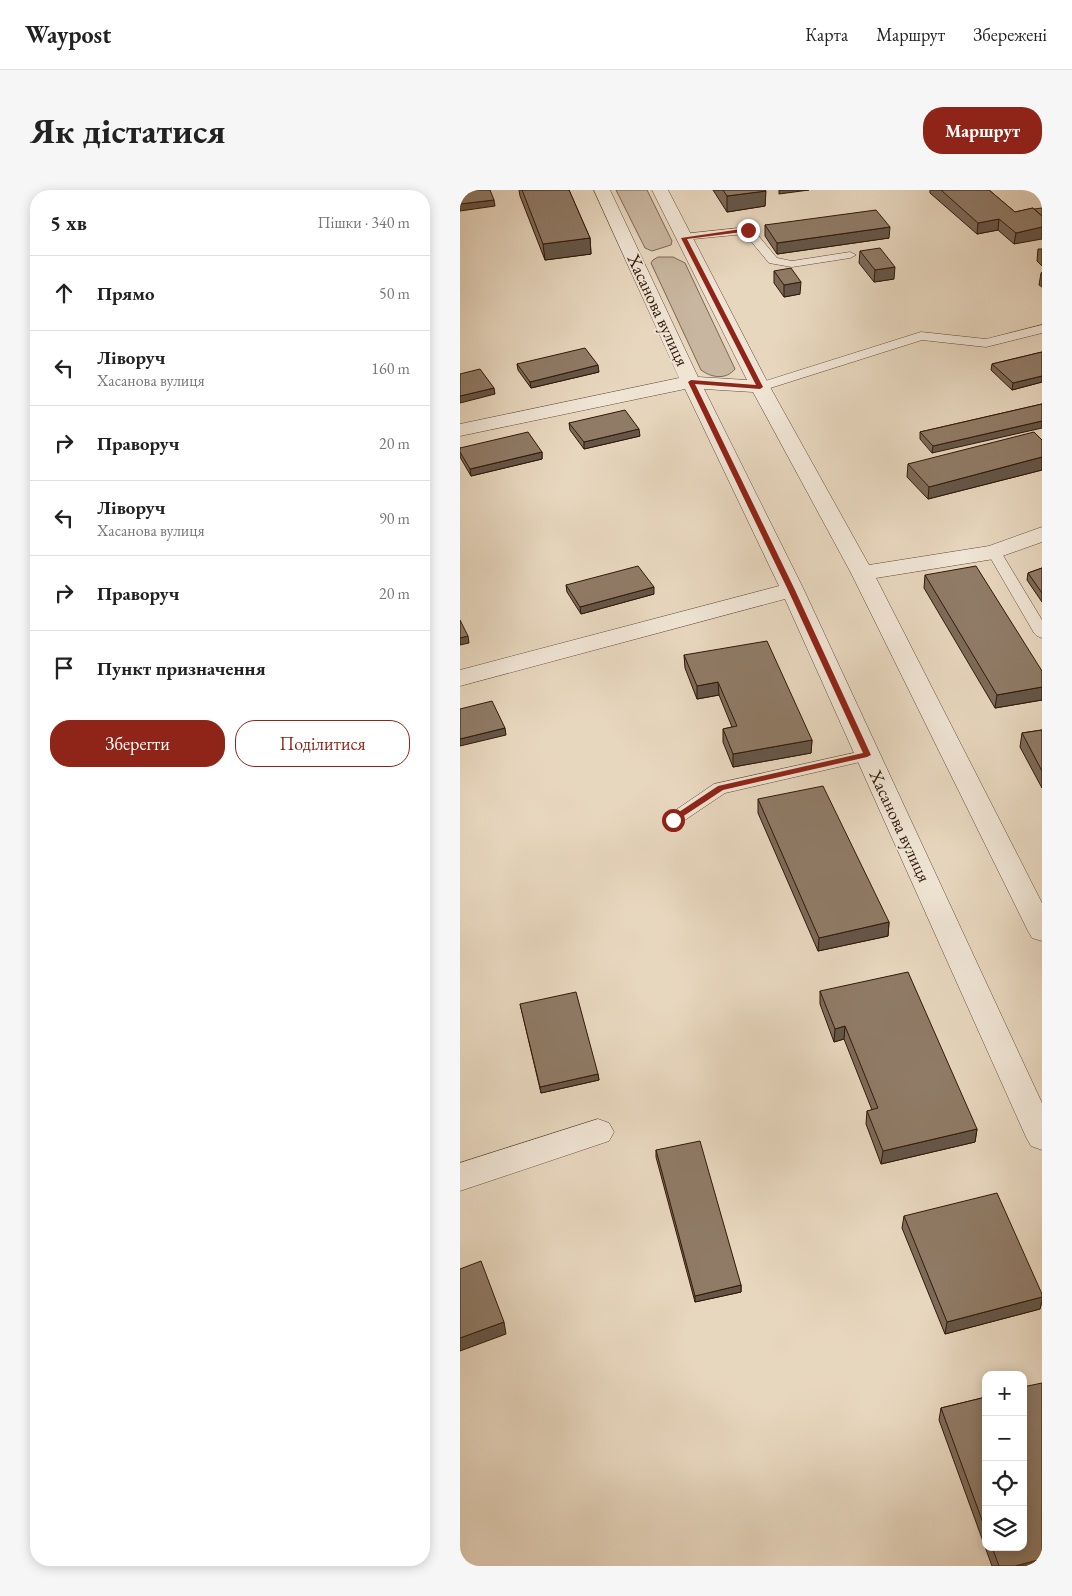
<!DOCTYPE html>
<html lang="uk">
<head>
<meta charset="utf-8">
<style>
  body { margin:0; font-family:"EB Garamond",serif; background:#f6f6f6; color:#222 }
  .controls { position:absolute; right:15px; bottom:15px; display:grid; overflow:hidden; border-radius:10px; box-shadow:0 2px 12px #0003 }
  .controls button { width:45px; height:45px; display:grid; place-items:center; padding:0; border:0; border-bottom:1px solid #e0e0e0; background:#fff; color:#222; font:25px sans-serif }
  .stop { position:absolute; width:15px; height:15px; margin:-11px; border:4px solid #8f2418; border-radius:50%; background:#fff }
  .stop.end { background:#8f2418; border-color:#fff; box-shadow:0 1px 5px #0008 }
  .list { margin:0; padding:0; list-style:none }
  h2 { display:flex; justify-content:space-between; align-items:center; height:65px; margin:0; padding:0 20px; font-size:21px }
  h2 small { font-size:16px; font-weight:400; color:#767676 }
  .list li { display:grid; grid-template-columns:32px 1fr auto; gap:15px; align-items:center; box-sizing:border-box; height:75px; padding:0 20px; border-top:1px solid #e0e0e0 }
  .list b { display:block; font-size:19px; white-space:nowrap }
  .list p { margin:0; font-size:16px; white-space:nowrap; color:#767676 }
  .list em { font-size:16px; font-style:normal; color:#767676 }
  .actions { display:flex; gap:10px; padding:15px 20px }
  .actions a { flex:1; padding:11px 0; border:1px solid #8f2418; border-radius:20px; text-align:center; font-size:18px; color:#8f2418 }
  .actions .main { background:#8f2418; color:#fff }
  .icon { flex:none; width:28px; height:28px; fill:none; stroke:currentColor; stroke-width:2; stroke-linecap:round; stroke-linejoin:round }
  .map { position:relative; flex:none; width:582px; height:1376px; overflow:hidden; border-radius:20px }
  header { display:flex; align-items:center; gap:30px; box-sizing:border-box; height:70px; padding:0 25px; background:#fff; border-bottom:1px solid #e0e0e0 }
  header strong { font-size:24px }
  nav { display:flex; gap:28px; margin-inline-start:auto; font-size:18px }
  .intro { display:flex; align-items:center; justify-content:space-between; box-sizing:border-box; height:120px; padding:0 30px }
  h1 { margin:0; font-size:35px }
  .button { padding:12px 22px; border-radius:20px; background:#8f2418; color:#fff; font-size:18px; font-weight:700 }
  main { display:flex; gap:30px; padding:0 30px }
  aside { flex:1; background:#fff; border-radius:20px; box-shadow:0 2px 12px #0003 }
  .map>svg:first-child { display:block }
  .green { fill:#c9b6a0; stroke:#7d6654 }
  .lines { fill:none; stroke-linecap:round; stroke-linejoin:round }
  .service-casing { stroke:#5f4736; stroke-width:1 }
  .minor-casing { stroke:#5f4736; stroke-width:1 }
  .service { fill:#f0e5d5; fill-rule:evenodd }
  .minor { fill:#f0e5d5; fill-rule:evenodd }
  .wall { fill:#7c6a59; stroke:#311708 }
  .shaded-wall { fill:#655648; stroke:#311708 }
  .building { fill:#907b67; stroke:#311708 }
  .route { fill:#8f2418 }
  .labels { text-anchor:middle; stroke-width:4; stroke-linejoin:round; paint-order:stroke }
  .street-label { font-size:18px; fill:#311708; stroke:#f0e5d5 }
</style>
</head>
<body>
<header>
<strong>Waypost</strong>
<nav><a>Карта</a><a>Маршрут</a><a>Збережені</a></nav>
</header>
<div class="intro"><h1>Як дістатися</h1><a class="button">Маршрут</a></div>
<main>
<aside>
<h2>5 хв<small>Пішки · 340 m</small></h2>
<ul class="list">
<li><svg class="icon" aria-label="ahead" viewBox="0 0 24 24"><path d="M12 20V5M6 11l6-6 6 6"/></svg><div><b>Прямо</b></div><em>50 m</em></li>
<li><svg class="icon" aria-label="left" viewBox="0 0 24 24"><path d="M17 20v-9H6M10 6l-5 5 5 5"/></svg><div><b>Ліворуч</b><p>Хасанова вулиця</p></div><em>160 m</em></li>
<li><svg class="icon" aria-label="right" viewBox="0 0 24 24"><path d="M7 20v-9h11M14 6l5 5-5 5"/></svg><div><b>Праворуч</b></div><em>20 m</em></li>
<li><svg class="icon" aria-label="left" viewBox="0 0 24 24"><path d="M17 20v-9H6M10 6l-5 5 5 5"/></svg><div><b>Ліворуч</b><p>Хасанова вулиця</p></div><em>90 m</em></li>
<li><svg class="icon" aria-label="right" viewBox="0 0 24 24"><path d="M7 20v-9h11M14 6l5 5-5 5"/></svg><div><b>Праворуч</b></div><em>20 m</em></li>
<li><svg class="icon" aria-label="arrive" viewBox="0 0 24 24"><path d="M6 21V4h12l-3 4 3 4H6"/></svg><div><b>Пункт призначення</b></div></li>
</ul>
<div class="actions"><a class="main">Зберегти</a><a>Поділитися</a></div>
</aside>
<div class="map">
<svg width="582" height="1376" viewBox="0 0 582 1376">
  <rect width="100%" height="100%" fill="#e8d7bf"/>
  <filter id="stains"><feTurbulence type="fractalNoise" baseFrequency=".004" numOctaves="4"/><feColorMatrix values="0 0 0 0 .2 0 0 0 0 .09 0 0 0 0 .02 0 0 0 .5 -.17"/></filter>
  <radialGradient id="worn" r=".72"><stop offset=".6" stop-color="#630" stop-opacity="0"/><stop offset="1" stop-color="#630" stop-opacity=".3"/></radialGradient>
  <path class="green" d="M156,0h31l25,51 -1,4 -19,6 -7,-3z
    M198,67h15l12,6 50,106c-9,11 -23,9 -34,1l-50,-107 2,-3z"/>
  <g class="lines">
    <g class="service-casing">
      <path id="service" d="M288,37l4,1 25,30 15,3 58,-9 6,3 -6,3 -58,9 -23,-4 -24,-29 -62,6 -6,-3 6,-3z
        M582,135v8l-56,14 -64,-7 -158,50h-8l-2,-3 2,-3 165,-52 65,7z
        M534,358l5,1 2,3 41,68v18l-5,-2 -3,-3 -47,-81 2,-3z
        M407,560l6,1 2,4 -2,4 -148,34 -46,31 -6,2 -6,-2 -2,-4 2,-4 47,-32z"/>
    </g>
    <g class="minor-casing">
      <path id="minor" d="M134,0h16l88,187 49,3 -95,-190h16l102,197 99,178 120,-19 53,-19v15l-48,17 -118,19 166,325v38l-10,-3 -4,-7 -177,-358 -98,-181 -49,-3 100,201 238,513v47l-11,-4 -5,-9 -241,-538 -325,87v-16l319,-84 -94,-197 -225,47v-12l219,-46z
        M138,929l11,4 5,9 -5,9 -149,50v-28z"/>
    </g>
    <use href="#service" class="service"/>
    <use href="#minor" class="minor"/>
  </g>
  <path class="wall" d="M59,0h50l21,48 1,16 -46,6 -25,-64z
    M253,0h52v16l-38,6z
    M470,0h59l26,22 18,-4 -19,36 -16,-14 -21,4 -47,-41z
    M305,35l124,13 -112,16 -12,-18z
    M578,59h4v17l-5,-5z
    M400,61l34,28 -20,3 -15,-19z
    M314,81l26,23 -16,3 -10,-14z
    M582,82v15l-3,-2 2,-12z
    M582,162v30l-30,8 -21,-20 1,-6z
    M57,174l82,8 -68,16 -13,-18z
    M582,214l-110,49 -12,-14v-7z
    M109,233l71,13 -56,13 -14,-19z
    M582,250v30l-114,29 -21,-22 1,-13z
    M0,258l82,4v7l-71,17 -11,-19z
    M582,378v34l-15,-22 1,-7z
    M465,385l117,96v29l-47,8 -71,-120z
    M106,395l88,9 -73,20 -14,-22z
    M224,465l128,85 -1,13 -78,14 -10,-25v-13l9,-2 -13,-32 -22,4 -12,-31z
    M582,540v58l-22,-41 2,-14z
    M298,609l131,123 -1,14 -70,15 -60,-138z
    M360,801l157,138 -2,13 -94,22 -15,-40 1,-13 5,-1 -28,-71 -10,3 -14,-38z
    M60,814l78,70 1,6 -58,13z
    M196,960l85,135v7l-46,10 -39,-145z
    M444,1026l138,78v7l-2,8 -95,25 -43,-106z
    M526,1207v150h37l19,19h-50l-53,-146 2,-12z"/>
  <path class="shaded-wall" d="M319,0h30l-30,4z
    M306,1l-1,15 -38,6v-16z
    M34,10l1,6 -35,5v-7z
    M539,29l-1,11 -21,4 1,-11z
    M430,37l-1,11 -112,16v-11z
    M582,37v12l-28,5 2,-11z
    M130,48l1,16 -46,6 -2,-16z
    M435,77l-1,12 -20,3 1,-12z
    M341,92l-1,12 -16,3v-12z
    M138,175l1,7 -68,16 -1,-6z
    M582,186v6l-30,8 1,-7z
    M34,198l1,6 -35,9v-7z
    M582,231v7l-110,25 1,-7z
    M179,239l1,7 -56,13v-7z
    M82,262v7l-71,17 -1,-7z
    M582,267v13l-114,29 1,-12z
    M194,397v7l-73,20 -1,-7z
    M8,446l1,7 -9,2v-7z
    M258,492l1,13 -22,4v-13z
    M582,497v13l-47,8 2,-13z
    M45,538l1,7 -46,11v-7z
    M352,550l-1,13 -78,14v-13z
    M429,732l-1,14 -70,15 1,-13z
    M385,836l-1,13 -10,3 1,-13z
    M138,884l1,6 -58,13 -1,-6z
    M517,939l-2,13 -94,22 2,-13z
    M281,1095v7l-46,10v-6z
    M582,1107v4l-2,8 -95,25 2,-12z
    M44,1132l2,12 -46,17v-13z
    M582,1369v7h-27z"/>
  <path class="building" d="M0,0h30l4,10 -34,4z
    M62,0h47l21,48 -47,6z
    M263,0h42l1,1 -39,5z
    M481,0h48l26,22 18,-4 9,8v11l-26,6 -17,-14 -21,4z
    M582,18v8l-8,-7z
    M416,20l14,17 -113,16 -12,-18z
    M420,58l15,19 -20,3 -15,-19z
    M331,78l10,14 -17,3 -10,-14z
    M125,158l13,17 -68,17 -13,-18z
    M582,162v24l-29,7 -21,-19z
    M20,179l14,19 -34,8v-22z
    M582,214v17l-109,25 -13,-14z
    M165,220l14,19 -55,13 -15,-19z
    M68,242l14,20 -72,17 -10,-17v-4z
    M574,242l8,8v17l-113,30 -21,-23z
    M178,376l16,21 -74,20 -14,-22z
    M516,376l66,105v16l-45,8 -72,-120z
    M582,378v25l-14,-20z
    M0,430l8,16 -8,2z
    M307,451l45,99 -79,14 -10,-25 14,-3 -19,-44 -21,4 -13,-31z
    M32,511l13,27 -45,11v-30z
    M582,540v41l-20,-38z
    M363,596l66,136 -70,16 -61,-139z
    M448,782l69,157 -94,22 -16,-40 11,-3 -33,-82 -10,3 -15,-38z
    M116,802l22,82 -58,13 -20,-83z
    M240,951l41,144 -46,11 -39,-146z
    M537,1003l45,101v3l-95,25 -43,-106z
    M21,1071l23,61 -44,16v-69z
    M582,1193v176l-27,7h-16l-7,-19h31v-160z
    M526,1207v134l-45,-123z"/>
  <path class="route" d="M288,38l2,3 -63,8 76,148 -3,2 -65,-5 100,206 76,165 -4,2 -144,33 -50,33 -4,-3 1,-2 48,-32 145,-33 -75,-163 -100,-208 3,-2 65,5 -75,-147z"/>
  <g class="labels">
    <g class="street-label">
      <text transform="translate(198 120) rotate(65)" y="6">Хасанова вулиця</text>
      <text transform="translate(440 636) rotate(65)" y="6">Хасанова вулиця</text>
    </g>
  </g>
  <rect width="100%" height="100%" filter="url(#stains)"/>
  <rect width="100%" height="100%" fill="url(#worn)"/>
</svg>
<div class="controls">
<button>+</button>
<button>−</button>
<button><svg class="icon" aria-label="locate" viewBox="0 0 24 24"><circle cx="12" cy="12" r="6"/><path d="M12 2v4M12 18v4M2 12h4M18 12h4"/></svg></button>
<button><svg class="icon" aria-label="layers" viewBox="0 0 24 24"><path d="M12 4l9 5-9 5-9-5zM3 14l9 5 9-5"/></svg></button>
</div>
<div class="stop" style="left:213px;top:630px"></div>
<div class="stop end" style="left:288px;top:40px"></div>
</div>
</main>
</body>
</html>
